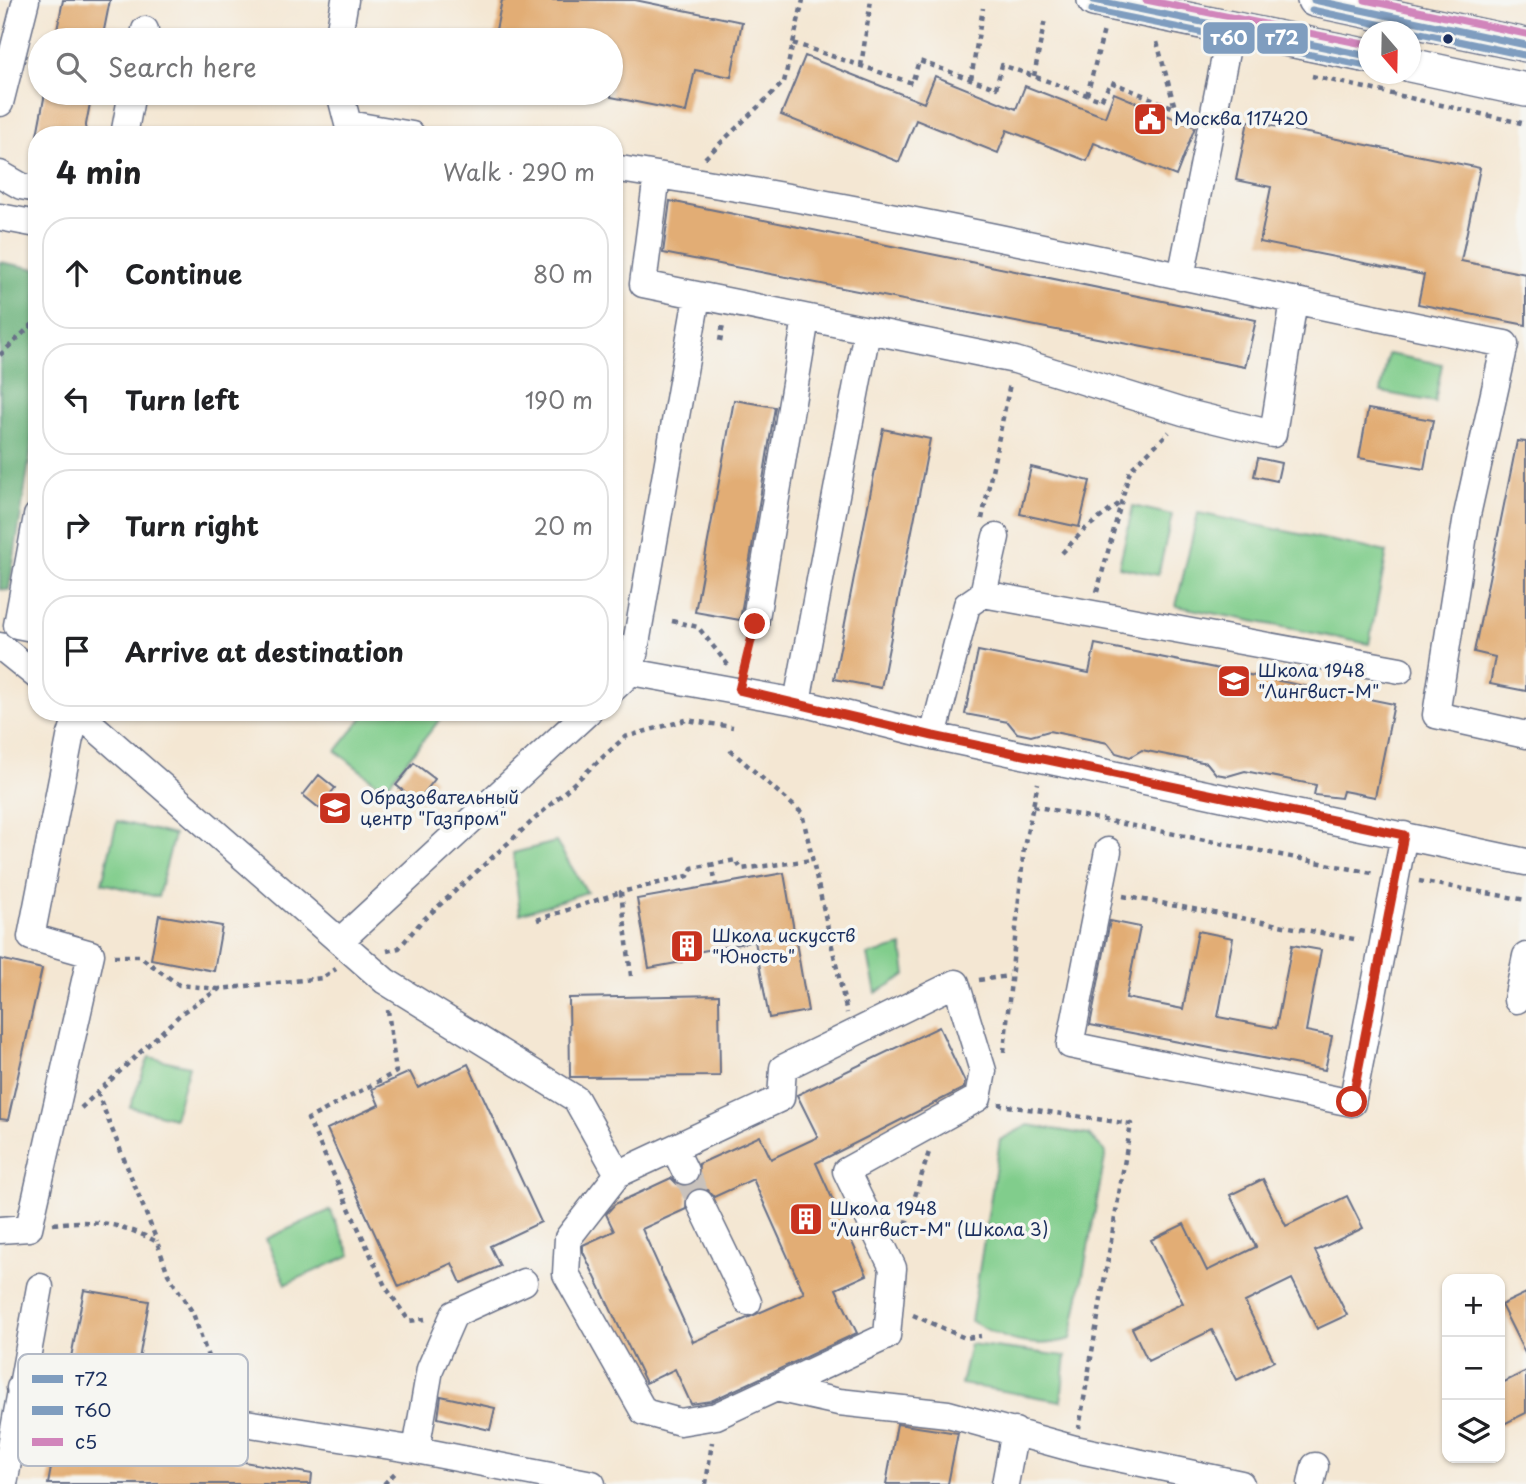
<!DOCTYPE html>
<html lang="en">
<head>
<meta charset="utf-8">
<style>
  body { margin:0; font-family:"Playpen Sans",sans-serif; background:#f2f2f2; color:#202124 }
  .controls { position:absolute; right:21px; bottom:21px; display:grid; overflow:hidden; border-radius:14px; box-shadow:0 2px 5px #0004 }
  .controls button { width:63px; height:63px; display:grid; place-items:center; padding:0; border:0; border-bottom:2px solid #e0e0e0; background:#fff; color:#202124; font:35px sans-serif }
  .compass { position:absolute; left:1358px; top:21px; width:63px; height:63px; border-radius:50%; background:#fff; box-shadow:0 2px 5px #0004; rotate:160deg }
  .stop { position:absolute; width:21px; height:21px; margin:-16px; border:5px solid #c8321e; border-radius:50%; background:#fff }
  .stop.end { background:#c8321e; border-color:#fff; box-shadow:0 2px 7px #0008 }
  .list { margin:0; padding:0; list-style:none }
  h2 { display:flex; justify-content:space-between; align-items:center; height:91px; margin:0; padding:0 28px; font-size:30px }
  h2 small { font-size:23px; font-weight:400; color:#757577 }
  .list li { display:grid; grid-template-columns:46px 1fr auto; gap:21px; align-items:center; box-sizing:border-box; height:112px; margin:0 14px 14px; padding:0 14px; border:2px solid #e0e0e0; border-radius:28px }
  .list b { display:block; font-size:26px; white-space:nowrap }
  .list em { font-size:23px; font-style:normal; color:#757577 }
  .icon { flex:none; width:38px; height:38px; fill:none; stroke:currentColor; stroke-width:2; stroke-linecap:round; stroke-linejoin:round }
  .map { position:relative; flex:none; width:1526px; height:1484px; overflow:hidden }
  .search { position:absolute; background:#fff; box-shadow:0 2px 5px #0004; left:28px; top:28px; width:595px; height:77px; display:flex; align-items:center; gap:18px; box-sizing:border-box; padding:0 24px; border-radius:38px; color:#757577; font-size:26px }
  .panel { position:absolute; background:#fff; box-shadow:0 2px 5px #0004; left:28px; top:126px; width:595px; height:595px; border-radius:28px }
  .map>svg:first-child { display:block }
  .green { fill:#81cd8c; stroke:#4e7e75; stroke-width:2 }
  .forest { fill:#68b078; stroke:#42706b; stroke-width:2 }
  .building { fill:#e2ad75; fill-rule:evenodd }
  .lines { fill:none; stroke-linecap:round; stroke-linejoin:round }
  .minor-tunnel { stroke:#c9c2bc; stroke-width:26; stroke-dasharray:26 13; stroke-linecap:butt }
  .minor-casing { stroke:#676f87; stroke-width:29 }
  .major-casing { stroke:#676f87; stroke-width:36 }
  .path { stroke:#676f87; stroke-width:4.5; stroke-dasharray:5 5; stroke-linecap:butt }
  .minor { stroke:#fff; stroke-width:26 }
  .major { stroke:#fff; stroke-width:33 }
  .bus-1-casing { stroke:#f6f6f2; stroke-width:12 }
  .bus-2-casing { stroke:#f6f6f2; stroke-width:12 }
  .bus-3-casing { stroke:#f6f6f2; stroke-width:12 }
  .bus-1 { stroke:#7f9dbf; stroke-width:7 }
  .bus-2 { stroke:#7f9dbf; stroke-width:7 }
  .bus-3 { stroke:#d185bb; stroke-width:7 }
  .route { stroke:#c8321e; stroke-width:9 }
  .bus-dot { fill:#1b2f5e; stroke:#f6f6f2; stroke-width:2.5 }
  .labels { text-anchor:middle; stroke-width:7; stroke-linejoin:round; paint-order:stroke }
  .poi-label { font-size:18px; fill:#1b2f5e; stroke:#f6f6f2; text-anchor:start }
  .key { fill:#f6f6f2; stroke:#b4bac6; stroke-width:2 }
  .key-label { font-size:19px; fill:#1b2f5e }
  .line-badge { stroke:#f6f6f2; stroke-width:2.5 }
  .badge-label { font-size:19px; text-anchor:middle; font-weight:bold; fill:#fff }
</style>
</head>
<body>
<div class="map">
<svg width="1526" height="1484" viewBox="0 0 1526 1484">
  <rect width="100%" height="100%" fill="#f6f6f2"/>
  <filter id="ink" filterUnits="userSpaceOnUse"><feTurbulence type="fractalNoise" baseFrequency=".0143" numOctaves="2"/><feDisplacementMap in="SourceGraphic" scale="14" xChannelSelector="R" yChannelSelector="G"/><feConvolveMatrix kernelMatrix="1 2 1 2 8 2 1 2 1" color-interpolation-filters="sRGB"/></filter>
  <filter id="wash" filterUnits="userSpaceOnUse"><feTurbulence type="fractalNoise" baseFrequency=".00686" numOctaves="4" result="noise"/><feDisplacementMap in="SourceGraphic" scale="28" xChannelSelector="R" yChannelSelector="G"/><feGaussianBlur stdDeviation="1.57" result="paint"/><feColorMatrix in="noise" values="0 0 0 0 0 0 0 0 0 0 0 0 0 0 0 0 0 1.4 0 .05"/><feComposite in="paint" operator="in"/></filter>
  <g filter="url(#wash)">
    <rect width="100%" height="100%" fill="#f4e7d3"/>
    <path class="green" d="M1388,354l54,10 -7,38 -54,-10z
      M1133,506l39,9 -14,60 -39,-8z
      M1198,513l189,39 -18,92 -193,-38z
      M367,712h79l-62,77 -48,-38z
      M117,821l57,14 -16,62 -56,-14z
      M556,842l31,50 -67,22 -7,-61z
      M902,946l4,29 -30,18 -8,-38z
      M149,1057l40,9 -15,52 -44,-11z
      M1028,1125l61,10 17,17 -35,187c-39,11 -66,2 -100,-18l29,-181z
      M330,1210l21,45 -65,29 -20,-45z
      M970,1344l96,12 -5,45 -100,-17z"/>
    <path class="forest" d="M0,262l37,7v143l-28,178 -9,-1z"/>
    <g id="blocks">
      <path class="building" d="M63,0h47l-8,40h-47z
        M502,0h133l107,22 -11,55 -36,-7 -9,42 -75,-15v-57h-117z
        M805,56l119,47 11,-27 81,33 9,-23 80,31 9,-24 81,34 -19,49 -82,-33 -7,18 -80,-31 -9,23 -82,-33 -17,42 -118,-47z
        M45,93h47l-8,42h-47z
        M1248,121l232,47 -19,93 65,13v51l-108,-21 6,-29 -164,-33 11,-55 -35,-7z
        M670,201l586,119 -11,47 -582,-114z
        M734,400l41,7 -35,213 -45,-8z
        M1368,409l65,11 -9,49 -65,-11z
        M883,429l47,10 -49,249 -47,-9z
        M1517,441l9,1v249l-36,-7 5,-27 -21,-5z
        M1258,458l23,5 -4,18 -23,-5z
        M1031,467l59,14 -11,46 -59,-13z
        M1095,644l299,60 -19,93 -32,-6 -2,7 -27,-3 2,-10 -71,-14 -17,5 -12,-2 -9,-11 -65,-13 -12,7 -14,-4 -8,-10 -59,-12 -18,5 -14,-3 -9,-11 -43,-8 13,-63 111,22z
        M414,763l21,16 -18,23 -21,-17z
        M319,775l16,13 -16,20 -16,-13z
        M784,873l24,138 -39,7 -14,-77 -74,14 1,7 -33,6 -12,-69z
        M159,915l63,11 -8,45 -63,-12z
        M1110,921l30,6 -14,71 57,11 15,-78 35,7 -15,79 58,11 16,-83 29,5 -15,81 26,5 -7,34 -235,-45z
        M0,959l42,10 -34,151 -8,-1z
        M719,995l1,81 -150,1 -1,-79z
        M939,1027l26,55 -1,6 -148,75 51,112 -31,14 21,44 -146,68 -20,3 -16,-35 -29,14 -63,-131v-7l31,-14 -8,-17 9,-10 56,-26 6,6 14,1 7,-6 1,-15 61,-28 11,23 47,-22 -21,-42zM753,1179l51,114 -111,49 -51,-113 44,-20 1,-14 7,-6 14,1 6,7z
        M468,1064l73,158 -51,24 10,20 -39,17 -9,-20 -53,24 -72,-158 52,-24 -7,-16 38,-17 8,16z
        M1263,1179l23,47 61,-30 16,32 -48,23 32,64 -30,14 -25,-50 -47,23 29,59 -37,19 -25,-50 -64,31 -16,-33 51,-25 -32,-63 33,-16 23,47 49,-24 -26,-52z
        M84,1290l65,11 -15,88 -9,2 -9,11 1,9 11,9 -3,21 187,33 -1,10h-263l14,-75 10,-1 8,-11 -1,-10 -12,-9z
        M1526,1293v62l-25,-50z
        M1526,1371v42l-26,13v-42z
        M441,1396l54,12 -5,22 -52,-12z
        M897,1424l61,9 -10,51h-62z"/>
    </g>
  </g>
  <g filter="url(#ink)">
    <use href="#blocks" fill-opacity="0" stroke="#676f87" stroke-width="2"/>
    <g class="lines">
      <path class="minor-tunnel" d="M685,1171l15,32
        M65,1394l66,11"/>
      <g class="minor-casing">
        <path id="minor" d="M143,40l2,-10
          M338,40l7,-40
          M340,93l8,31 64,11
          M0,103l26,-103
          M124,135l8,-42
          M614,168l43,7
          M0,174l21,12 16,3
          M0,217l37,7
          M1181,277l50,-250
          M1294,300l-21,134 -90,-22 -168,-52 -372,-76 14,-109c283,44 566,113 848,169l-38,171 -31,200 90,20
          M37,516l-20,109 20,4
          M983,594l417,76
          M755,624l51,-306
          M0,646l37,30
          M631,672l66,-375
          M614,688l17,-16 166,30 136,34 593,126
          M797,702l70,-371
          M77,712l308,269 191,118 42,75 -50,64 -2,36 78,138 36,10 36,-6 60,-28
          M933,736l34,-131 16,-11 13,-57
          M1108,851l-38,194 282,58 52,-268
          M341,940l247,-228
          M1517,1000l9,-44
          M674,1148l11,23
          M618,1174l163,-76 2,-30 173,-85 27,88 -5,27 -132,73 47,97 -6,68 -111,52 63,14 109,12 127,35 166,35
          M700,1203l48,99
          M0,1230l29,-2 62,-274 -60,-17 39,-199 8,-25
          M20,1388l45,6
          M131,1405l285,45 176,34
          M416,1450l14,-81 24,-55 70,-32
          M4,1484l36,-197
          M1005,1484l10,-53
          M1311,1484l4,-18"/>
      </g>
      <g class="major-casing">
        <path id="major" d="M1094,0l274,56
          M1314,0l212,45
          M1410,65l116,25"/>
      </g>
      <path class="path" d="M169,35l26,5
        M1157,42l18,66
        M793,43l119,40 7,-22 77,27 6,-23 99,35 10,-18 78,32
        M861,66l10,-66
        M1034,76l11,-57
        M1312,76l214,48
        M971,79l12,-71
        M1087,95l17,-65
        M705,158l79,-76 19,-82
        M720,341l3,-17
        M0,355l37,-35
        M982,519l28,-135
        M1062,553l23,-24 36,-27
        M1097,592l33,-122 39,-38
        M672,621l26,6 30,38
        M745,668l5,-23
        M730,750l72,63 45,200
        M1033,806l339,67
        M712,863l4,22
        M1419,881l107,19
        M1123,896l236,44
        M537,920l84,-28
        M387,951l12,-3 22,-26 204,-185 61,-17 47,7
        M114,956h25l40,29 39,4
        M631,976l-10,-84 67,-16 4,-8 44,-8 5,9 71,-9
        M979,980l30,-4
        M388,1010l8,62 -88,47 77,167 24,35 16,-2
        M1004,1052l20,-205 14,-64
        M97,1092l60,149
        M1001,1102v3l130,19 -52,304
        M81,1108l102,-96 36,-23 103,-11 14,-9
        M53,1224c40,-5 69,-1 104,18l11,32 25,39 28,82
        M903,1234l26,-82
        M913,1315l52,23 16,-2
        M384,1484l12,-12
        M706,1484l6,-42"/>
      <use href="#minor" class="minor"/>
      <use href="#major" class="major"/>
      <g class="bus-1-casing">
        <path id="bus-1" d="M1094,0l274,56
          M1314,0l212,45"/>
      </g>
      <g class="bus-2-casing">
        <path id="bus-2" d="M1092,10l274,56
          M1312,10l212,45"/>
      </g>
      <g class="bus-3-casing">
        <path id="bus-3" d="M1146,0l222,45
          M1365,0l161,34"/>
      </g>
      <use href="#bus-1" class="bus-1"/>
      <use href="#bus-2" class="bus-2"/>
      <use href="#bus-3" class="bus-3"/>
    </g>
  </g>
  <g class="lines" filter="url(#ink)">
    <path class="route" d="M755,624l-16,66 194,46 471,99 -52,267"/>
  </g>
  <defs>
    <g id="civic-square" transform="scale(1.75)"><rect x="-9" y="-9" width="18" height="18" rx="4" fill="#c8321e" stroke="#f6f6f2"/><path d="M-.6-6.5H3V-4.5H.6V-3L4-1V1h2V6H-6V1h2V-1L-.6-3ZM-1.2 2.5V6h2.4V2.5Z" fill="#fff"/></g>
    <g id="school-square" transform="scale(1.75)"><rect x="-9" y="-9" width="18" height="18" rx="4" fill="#c8321e" stroke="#f6f6f2"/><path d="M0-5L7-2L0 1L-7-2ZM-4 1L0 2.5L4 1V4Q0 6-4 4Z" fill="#fff"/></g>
    <g id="building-square" transform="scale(1.75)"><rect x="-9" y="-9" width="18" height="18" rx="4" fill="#c8321e" stroke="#f6f6f2"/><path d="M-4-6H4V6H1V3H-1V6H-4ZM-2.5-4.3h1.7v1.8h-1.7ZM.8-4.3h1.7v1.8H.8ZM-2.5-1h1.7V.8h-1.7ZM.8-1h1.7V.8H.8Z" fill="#fff"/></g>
  </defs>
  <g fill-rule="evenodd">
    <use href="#civic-square" x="1150" y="119"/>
    <use href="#school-square" x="1234" y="681"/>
    <use href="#school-square" x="335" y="808"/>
    <use href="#building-square" x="687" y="946"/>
    <use href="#building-square" x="806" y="1219"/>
  </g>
  <circle class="bus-dot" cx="1448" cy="39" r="6"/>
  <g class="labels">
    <g class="poi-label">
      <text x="1174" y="125">Москва 117420</text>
      <text x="1258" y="677">Школа 1948<tspan x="1258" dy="21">"Лингвист-М"</tspan></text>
      <text x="360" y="804">Образовательный<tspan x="360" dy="21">центр "Газпром"</tspan></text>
      <text x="712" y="942">Школа искусств<tspan x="712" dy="21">"Юность"</tspan></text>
      <text x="830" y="1215">Школа 1948<tspan x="830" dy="21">"Лингвист-М" (Школа 3)</tspan></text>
    </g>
  </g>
  <rect x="18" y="1354" width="230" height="112" rx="10" class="key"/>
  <rect x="32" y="1375" width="31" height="8" fill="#7f9dbf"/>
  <rect x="32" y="1406" width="31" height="9" fill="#7f9dbf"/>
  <rect x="32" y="1438" width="31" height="8" fill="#d185bb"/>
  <g class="key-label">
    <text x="75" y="1386">т72</text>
    <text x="75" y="1417">т60</text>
    <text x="75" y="1449">с5</text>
  </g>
  <g class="line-badge">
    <rect x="1202" y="21" width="54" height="34" rx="7" fill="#7f9dbf"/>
    <rect x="1256" y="22" width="53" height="33" rx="7" fill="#7f9dbf"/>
  </g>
  <g class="badge-label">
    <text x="1229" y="45">т60</text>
    <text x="1282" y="45">т72</text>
  </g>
</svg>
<div class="controls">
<button>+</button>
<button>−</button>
<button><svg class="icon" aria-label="layers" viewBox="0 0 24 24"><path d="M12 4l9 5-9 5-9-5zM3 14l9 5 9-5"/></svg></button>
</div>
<svg class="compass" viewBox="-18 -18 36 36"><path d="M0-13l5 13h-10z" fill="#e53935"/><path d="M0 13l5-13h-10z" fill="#757577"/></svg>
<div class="stop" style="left:1352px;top:1102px"></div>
<div class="stop end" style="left:755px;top:624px"></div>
<div class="search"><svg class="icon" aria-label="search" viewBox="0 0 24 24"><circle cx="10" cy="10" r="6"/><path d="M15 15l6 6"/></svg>Search here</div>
<section class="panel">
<h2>4 min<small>Walk · 290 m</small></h2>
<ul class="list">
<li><svg class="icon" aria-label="ahead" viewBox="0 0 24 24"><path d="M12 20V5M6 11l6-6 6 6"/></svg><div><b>Continue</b></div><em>80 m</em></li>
<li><svg class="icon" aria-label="left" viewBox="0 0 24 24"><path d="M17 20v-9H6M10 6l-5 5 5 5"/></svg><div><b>Turn left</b></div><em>190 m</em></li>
<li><svg class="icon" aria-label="right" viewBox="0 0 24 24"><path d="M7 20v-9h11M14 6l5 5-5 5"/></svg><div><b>Turn right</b></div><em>20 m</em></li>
<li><svg class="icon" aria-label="arrive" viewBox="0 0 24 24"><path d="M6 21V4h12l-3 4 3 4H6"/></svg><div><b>Arrive at destination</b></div></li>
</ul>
</section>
</div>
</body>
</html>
